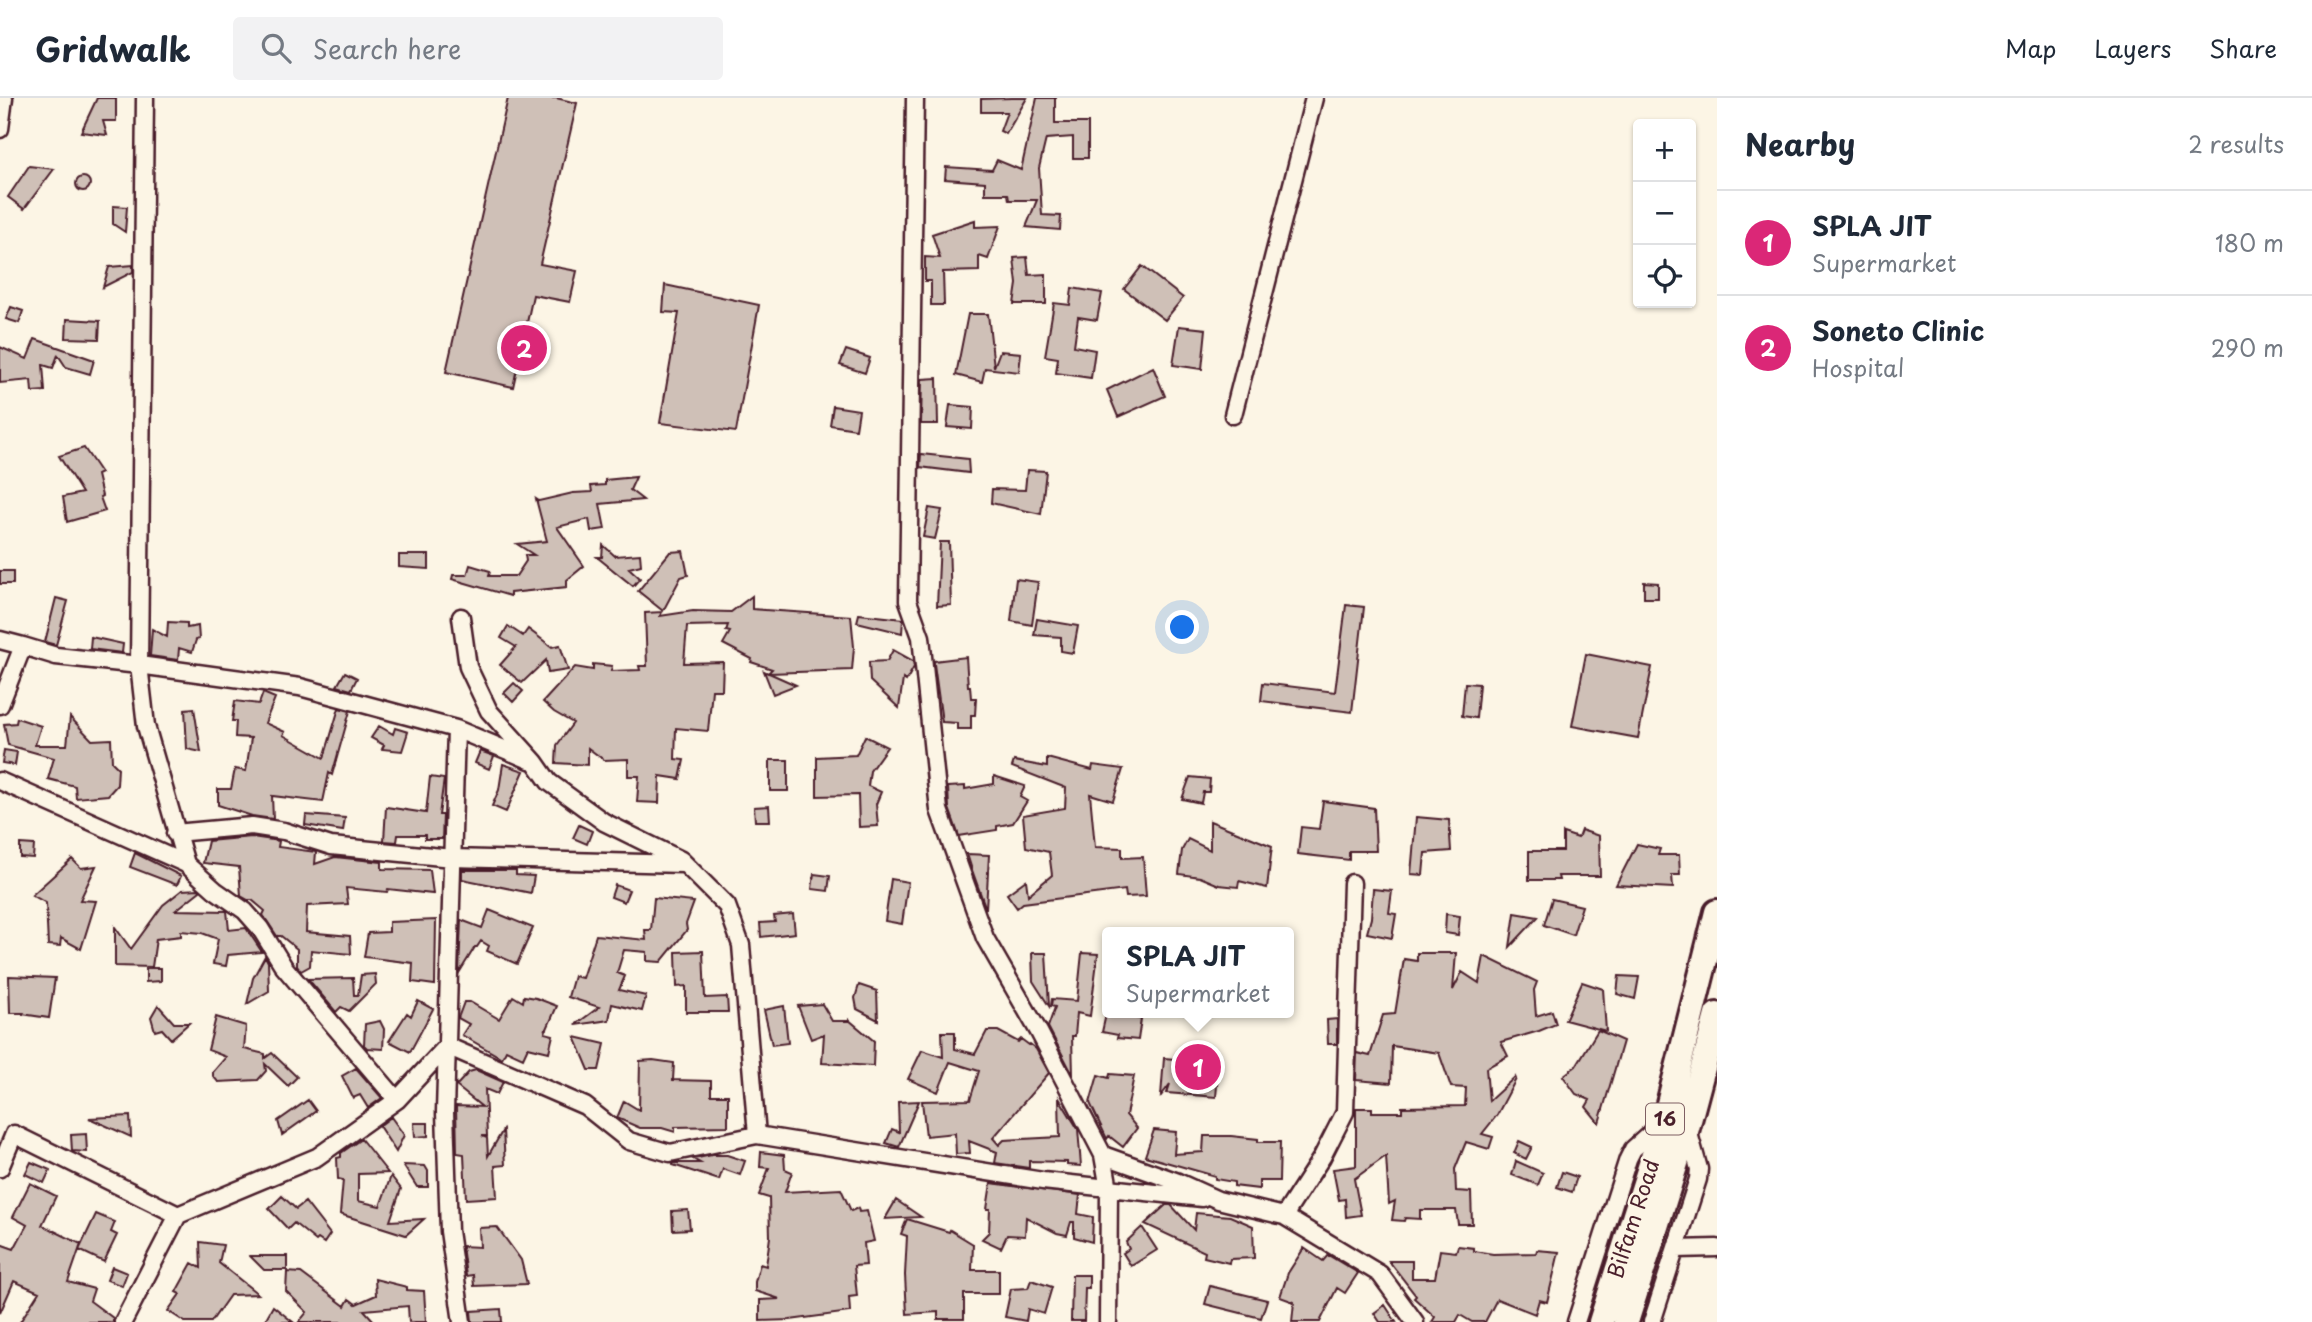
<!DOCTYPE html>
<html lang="en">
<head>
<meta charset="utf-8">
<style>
  body { margin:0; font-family:"Playpen Sans",sans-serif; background:#f2f2f3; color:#1f2937 }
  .controls { position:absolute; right:21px; top:21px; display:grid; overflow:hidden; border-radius:7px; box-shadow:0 2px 5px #0004 }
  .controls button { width:63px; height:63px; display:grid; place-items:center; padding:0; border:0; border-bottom:2px solid #e0e1e3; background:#fff; color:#1f2937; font:35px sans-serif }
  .you { position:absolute; left:1183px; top:530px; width:24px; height:24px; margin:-18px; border:5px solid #fff; border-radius:50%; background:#1a73e8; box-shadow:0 0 0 10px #1a73e833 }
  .badge { display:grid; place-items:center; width:46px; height:46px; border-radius:50%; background:#db2777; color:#fff; font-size:23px; font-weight:700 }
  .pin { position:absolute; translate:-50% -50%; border:4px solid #fff; box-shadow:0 2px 7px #0006 }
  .popup { position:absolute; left:1102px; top:829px; width:192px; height:91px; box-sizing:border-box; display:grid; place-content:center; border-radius:7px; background:#fff; filter:drop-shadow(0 2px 5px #0005); font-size:23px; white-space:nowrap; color:#747a83 }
  .popup b { font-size:26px; color:#1f2937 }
  .popup::after { content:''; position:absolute; left:50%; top:100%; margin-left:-14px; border:14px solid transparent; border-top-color:#fff }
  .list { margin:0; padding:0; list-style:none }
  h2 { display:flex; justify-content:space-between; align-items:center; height:91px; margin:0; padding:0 28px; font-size:30px }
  h2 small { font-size:23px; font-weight:400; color:#747a83 }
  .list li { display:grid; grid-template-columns:46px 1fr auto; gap:21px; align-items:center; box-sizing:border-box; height:105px; padding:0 28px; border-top:2px solid #e0e1e3 }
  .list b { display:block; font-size:26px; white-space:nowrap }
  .list p { margin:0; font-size:23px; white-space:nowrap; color:#747a83 }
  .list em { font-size:23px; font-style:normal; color:#747a83 }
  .icon { flex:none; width:38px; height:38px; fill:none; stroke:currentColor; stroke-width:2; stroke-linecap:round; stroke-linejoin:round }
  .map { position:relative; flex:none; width:1717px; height:1224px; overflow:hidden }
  header { display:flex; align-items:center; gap:42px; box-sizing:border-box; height:98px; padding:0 35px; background:#fff; border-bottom:2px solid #e0e1e3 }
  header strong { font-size:33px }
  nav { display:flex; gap:38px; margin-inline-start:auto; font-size:24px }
  .search { width:490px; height:63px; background:#f2f2f3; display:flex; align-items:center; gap:18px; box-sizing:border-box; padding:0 24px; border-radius:7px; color:#747a83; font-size:26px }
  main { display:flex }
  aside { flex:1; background:#fff }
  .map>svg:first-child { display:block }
  .building { fill:#cfc0b7; stroke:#4a1f2b; stroke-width:2 }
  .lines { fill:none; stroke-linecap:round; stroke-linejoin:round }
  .street-casing { stroke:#4a1f2b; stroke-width:21 }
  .primary-casing { stroke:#4a1f2b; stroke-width:30 }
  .street { stroke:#fcf5e5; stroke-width:16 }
  .primary { stroke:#fcf5e5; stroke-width:24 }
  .labels { text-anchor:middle; stroke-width:5; stroke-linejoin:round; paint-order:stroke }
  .shield { fill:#fcf5e5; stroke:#7f5f63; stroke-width:2 }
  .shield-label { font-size:19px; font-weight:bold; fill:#4a1f2b }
  .street-label { font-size:21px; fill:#4a1f2b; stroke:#fcf5e5 }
</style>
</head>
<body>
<header>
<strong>Gridwalk</strong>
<div class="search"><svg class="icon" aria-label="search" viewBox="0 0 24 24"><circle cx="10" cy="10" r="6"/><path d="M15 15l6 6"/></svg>Search here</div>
<nav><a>Map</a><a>Layers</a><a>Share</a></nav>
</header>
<main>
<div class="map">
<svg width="1717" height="1224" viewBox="0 0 1717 1224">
  <rect width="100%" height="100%" fill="#fcf5e5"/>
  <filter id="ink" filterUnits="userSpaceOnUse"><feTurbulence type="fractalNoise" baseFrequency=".0143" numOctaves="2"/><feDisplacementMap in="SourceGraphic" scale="14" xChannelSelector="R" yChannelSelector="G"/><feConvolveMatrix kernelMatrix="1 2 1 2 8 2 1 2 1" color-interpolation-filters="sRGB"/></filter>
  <g filter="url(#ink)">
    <path class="building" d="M97,0h19v23h-13l4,14 -26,-3z
      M508,0h48l21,5 -37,161 37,7 -7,31 -37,-7 -20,92 -67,-15z
      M1012,0h15l-21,36 -6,-3 7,-19h-26v-13z
      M1037,0h18v25h33v35h-15v-21l-27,2 -7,29 3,47 19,1 -1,14 -34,-3 11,-27h-28l-1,-6h-23v-12l-40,-3 1,-12 46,3 5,-10 24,10z
      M29,68l25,3 -30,40 -16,-12z
      M76 86a7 7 0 1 1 14 0a7 7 0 1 1-14 0Z
      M113,108l14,1 -2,25 -12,-8z
      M975,122v7l25,-1 -12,33 -9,-3v15l-36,1 1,33h-13v-24h-6v-24l15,1 -8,-24z
      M1027,159l2,18 17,-1v30h-32l3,-20 -3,-26z
      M133,167v7l-30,15 6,-20z
      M1142,168l41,32 -18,22 -41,-31z
      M665,187l94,20 -23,127 -76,-9 19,-110 -16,-1z
      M1072,190l30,5 -5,27 -19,-3 -4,29 21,4 -4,28 -35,-5 2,-15 -13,-2 9,-53 16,2z
      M11,209l12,4 -4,12 -13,-4z
      M968,216h20l6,53 6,-16 21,2 -2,19 -34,-4 -3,14 -26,-7z
      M67,221l33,2 -1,18 -33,-1z
      M1179,228l27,3 -4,40 -29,-4z
      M35,241l59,21 -4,14 -24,-7 -8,-12 -5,13 -10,-3 2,26 -13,1 -1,-12 -31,3v-36l27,12z
      M846,252l24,8 -5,15 -25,-8z
      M1153,269l12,29 -47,21 -11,-27z
      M937,280l1,46h-17l1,-45z
      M950,307l23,2 -1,22 -25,-2z
      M833,308l26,4 -3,19 -26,-4z
      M84,350l17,25 -4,2 5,21 -2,1 5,14 -38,11 -4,-25 19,-4 -23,-37z
      M921,356l47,5 1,14 -49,-6z
      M1027,372l19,1 -5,43 -50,-11 1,-14 33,1z
      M636,379l-6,13 13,10 -43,4 5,25 -14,2 -2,-12 -32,8 27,39 -17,14v7l-57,6v3l-58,-17 1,-4h14l3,-10 20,6 -1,5h27l10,-15 -1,-6h9l-17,-11 30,-3 -11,-42 3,2 34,-8 19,-1 -1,-6 14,-1v-5z
      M929,410l13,2 -7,29 -12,-2z
      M940,444h9l2,63 -14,1z
      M603,447l12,11 25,-2 1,11 -12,3 11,10 -7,8 -36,-29h5z
      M683,453l5,24 -7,2 -18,34 -25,-20 32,-39z
      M399,457h30v14l-30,-2z
      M0,473h13v13h-13z
      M1016,481l22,3 -6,43 -21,-4z
      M1644,484l14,1v15h-14z
      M752,498v13l99,7 3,31 -2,23 -83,3 27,12 -23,9 -9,-23 4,2 4,-4 -21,-7 1,-3 -29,-15 7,-12 -4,-1 2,-6 -41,1 -3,37 39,-1 -1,28h-10l-4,41 -32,-3 -1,31 9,1 -4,19 -20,-3 -1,27 -22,-1 2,-26h-11v-17l-24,1 -16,-12v17l-32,-2 1,-18 16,-22 -19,-11 -11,-10 32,-35 18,3v-6l19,2 -1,5 29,-1 -1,-4h8l-2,-53 17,-1 -2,4 33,-5 38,1z
      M56,500l12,3 -12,44 -11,-3z
      M1346,507l18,2 -12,105 -91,-11 2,-18 72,9z
      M859,516l44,5 -1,14 -45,-11z
      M1037,521l41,7 -5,27 -12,-2v-14l-27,-2z
      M168,524l19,1v5l11,-2 1,13 -3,1 -4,12 -13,-4 -1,12 -28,-4 2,-27 15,8z
      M508,528l15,10 5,-7 24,18 8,-2 8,25 -20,3 -2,-13 -24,23 -22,-18 16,-18 -15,-9z
      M91,539l32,7 -1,9 -32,-4z
      M893,552l20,11 1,6 -8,14 -3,-2 -4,29 -29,-27 -1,-19 18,-1z
      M1586,556l66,13 -14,71 -66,-12z
      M966,559l2,29h2l1,12h5l-1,17h-4v14h-14v-6l-15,-1 -8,-58v-3z
      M345,574l12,6 -6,12 -14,-4z
      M514,585l9,8 -10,11 -9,-9z
      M1465,585l14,1 -3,34 -14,-2z
      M263,595l12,5 -10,25 20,9 -2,3 41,23 15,-50 11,3 -18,64 -3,-2 -6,29 -51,-6 1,23 -21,-3 -34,-11v-16h13l4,-20 11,2 5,-33 -16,-1 1,-16h-4l3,-20 24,3z
      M194,610l7,44 -14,-3 -2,-40z
      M70,619l22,23 19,-1 1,23 6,6 -1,17 -9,10 -32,3 -1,-12 -27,-7 6,-21 -46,-13 -4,-21 12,-1 1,-5 24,8 -6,19h32z
      M379,628l14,8 2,-6 13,4 -6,19 -20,-2 2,-4 -13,-7z
      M865,638l22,11 -17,24 -2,15 13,6 -5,12 2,22 -19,1 -1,-32 -41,1v-39l39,-2z
      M4,652l13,2 -2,13 -13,-2z
      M480,653l14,5 -5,13 -14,-6z
      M1047,660l45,12 1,-5 30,4 -10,32 -23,-7 5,53 27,1v10l21,-1 3,39 -20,1 -1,-7 -102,13 -6,5 -10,-14 19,-14 2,15 24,-20 -3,-23 -23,-5 -3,-32 42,-7 1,-20 -54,-21 2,-6 33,6z
      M770,662h18v31h-18z
      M503,666l21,7 -18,41 -14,-6 7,-16z
      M994,678l31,10 -5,11 7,4 -14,22 -16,3v4l-38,6 -10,-28 -1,-21 17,-1v3l29,-5z
      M430,679l14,2 -5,36h4l-1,24h-17v-4h-27l-1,7 -13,-1 2,-34 40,6z
      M1190,679l20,2 -1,13h-6l-2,11 -19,-4z
      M1323,703l51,7 2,43h-27v9l-51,-6 3,-27 18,2z
      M769,708l1,15h-15l-1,-14z
      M306,717l39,3 -2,13 -38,-6z
      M1416,719l33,3 2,31 -26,2 -2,22 -12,-1z
      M1210,723l62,25 -5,42 -28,-7 -1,6 -19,-2 -19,-8 -21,-3 3,-24 6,-11 22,11z
      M579,727l13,6 -5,13 -14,-6z
      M1581,732l18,6 1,40h-42l1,4h-30v-29h34v-18l15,5z
      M252,739l27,4 -1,6 38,5 -1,12 20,-7 47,5v7l48,1 3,24 -45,-5 -1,3 -41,-4 2,16 -41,2 -1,26 44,4 1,18 -40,-4 -1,16 -9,5 -4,-5v-17l-16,-13h-4l-14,-21 2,-4 -13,-11h-4l-7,-4 -2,-29 -36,-4 5,-22z
      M20,746l14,1 -1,13 -13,-1z
      M1637,746l23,5 -2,6h21l1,20h-8l1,13 -57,-3z
      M135,755l46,23 -4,9 -47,-18z
      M967,756l22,1 -3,54 -14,-39z
      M72,761l9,9 15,-2 -16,34 16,1 -15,48 -20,-11 -1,8 -12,-1 -2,-42 -14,-8z
      M462,772h54v5l18,1 -3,17 -69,-14z
      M814,776l16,2 -2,15 -16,-2z
      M891,781l17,3 -6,42 -17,-3z
      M615,787l14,5 -5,12 -13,-5z
      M199,791l1,2 -24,19 51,1 2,19 17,-2 16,24 -34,3 -2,11 -13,-2 5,-25 -16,-6 -21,-2v5l-25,3 -4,28 -37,-1v-39l16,22 32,-44 19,-15z
      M1373,791l19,2 -3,22 7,1 -4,24 -25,-5 4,-15z
      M654,800l40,4 -8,22 1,6 -26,32 -14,-1v-9l-23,-2 -7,23 8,3 -6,14 27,6 -4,15 -30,-7 -3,16 -34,5 24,-18 -31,-10 6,-21 8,2 14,-43 50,5 -1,-10h6z
      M1552,801l30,7 -9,29 -29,-10z
      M489,812l44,18 -16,36 -30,-13 2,-5 -8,-5 -4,6h-2l-16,26 2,-53 21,8z
      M1515,815l23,4 -28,30z
      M793,816l2,19 -34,4 -1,-14 15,-1 -1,-6z
      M1446,816l14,2 -2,19 -13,-2z
      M436,822l-1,65 -23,-3 1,-19 -49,-6 4,-24 21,-1v-10z
      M703,853l2,47 22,-1 1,15h-42v-26l-9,1 -1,-35z
      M1032,855h14l3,53 -16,-25z
      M1082,855l16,1 -8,62 -13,-3 -2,23h-3l1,39 -25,-48 7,-20 -4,-1 1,-7 25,2z
      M1417,855h39l-3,37 9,-18 17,11 5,-27 53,26 -3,8 2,26 16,-5 4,13 -17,7 -38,11 7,14 -22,12 3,33 26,-24 1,2 -19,36 -15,19 11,3 -4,12 -23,-7 -11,27 1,22 15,1 1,32h-14l-2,-14h-36v9l-15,-1 -1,3 -12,-1 3,-19 -6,3 -3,-48 -32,23 7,36 -15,2 -1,-18 -6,1 -6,-31 23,-3v-58h16v4h30v-5l63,-1 1,-18 -15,-1 -12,-34 -47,-7 -1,37 -35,-3 1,-27 13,3 13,-41 12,-1 9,-55 13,2z
      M265,858l3,6 1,29 -22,13 6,-26z
      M146,870h15v13l-15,1z
      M375,876l1,10 -27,27 -8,-4 -5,5 -28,-33 45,-1 1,17h4l3,-20z
      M9,878l46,2 -6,40 -27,-4 1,-1h-13z
      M1619,878l20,1 -4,22 -18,-5z
      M1582,884l21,7 3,42 -41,-11z
      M859,887l18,6 1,29 -21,-11 -2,-11z
      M513,898l10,6 1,-6 12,2 21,8 -10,23h-3l2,1 -1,3 8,2 -4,17 -21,-5 -5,11 -17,-8 -4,8 -40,-23 7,-11 -11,-6 6,-16h6l29,17z
      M418,903l15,8 -23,43 -21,-11 18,-28 4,3z
      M822,906l10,17h17v-1l25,21 -1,25 -51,-3 2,-29 -13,5 -13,-33z
      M158,907l16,18h15l-18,16 -9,-10 -7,2 -4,-14z
      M784,908l4,37 -16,2 -8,-35z
      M1107,912v3l34,6 -3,21 -21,-2 1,-3 -16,-3z
      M216,919l30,9 -2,23 21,5v4l7,-5 25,24 -9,9 -23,-22 1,7 -8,9 -40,2 -5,-6v-4l13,-15 -18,-7z
      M1337,921v25h-9l-1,-24z
      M380,923l4,8 -1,20 -16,-1 -3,-3 1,-21z
      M1598,932l25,11 -24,82 -13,-16 4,-7 -14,-6 -13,-18 13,-10z
      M987,933h11l20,11 3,-3 8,6 1,-1 6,5 13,24 -56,65 6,7 5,-5 56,-3 -1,-39 19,31 3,37 -14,-1v-3l-38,-1v7l-34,-5 2,-11 -28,-11 1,12 -14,1 -1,-21 -29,3 -4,-35 48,-1 9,-29 -29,-9 -12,30 -30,-13 14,-29 21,7 -1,-25h13v17l20,5z
      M575,939l30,7 -6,26h-10z
      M1164,960l55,5 -3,34 -49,-4 3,-9 -9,12z
      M653,962l21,3 -1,17 38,1v14h17v31l-53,1v5l-13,-4h-22l-23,-10 7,-17 15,9 1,-49z
      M356,970l26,30 -14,10 -8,-13 -7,3 -11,-22z
      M476,972l27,12 -6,12 -12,-5 2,47h-5l5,2 1,18 15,-26 2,35 -10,1 2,31 -31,2 -2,-45 -7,-1 -1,-47 26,1 -26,-21 13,-14z
      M1110,976l24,2 -8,39 11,13 -14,19 -14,-11 -2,3 -17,-36 8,-28 11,3z
      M308,1002l8,11 -34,24 -4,-14z
      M919,1003l-20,46 -13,-4 6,-14 7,3 -1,-30z
      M130,1018l1,21 -42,-19z
      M391,1019l13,18 -8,17 -17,-26z
      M414,1025h14v13l-13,1z
      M1154,1032l22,2 -2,22 29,-2 1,-16h27l27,3v3h22l-1,39h-20v8l-25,-3v-4l-19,-3v-3l-70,-20z
      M86,1036l1,18 -15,-1 -1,-16z
      M361,1041l27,34 -30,1v27l22,5 11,-30 10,13 -11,32 34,-2 -18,16 -66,-21 3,-34 -5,-1 -1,-21 4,-1v-4z
      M1519,1043l13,6 -6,12 -12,-6z
      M761,1054l23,3 1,14 7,3 -7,20 56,-3 10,22 7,-3 1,4 8,-1 7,30 -10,2 2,22 -12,1 3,30 -8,1 1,15 -60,8 -30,1v-21l20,-1 -25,-8v-9l5,-18 6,2 4,-29 -1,-39 -10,-3 10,-27 -9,-1z
      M712,1057h15l18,6 -5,14 -17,-6 -4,11 -46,-15v-2h27l-7,-4z
      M1516,1063l27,12 -5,12 -26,-10z
      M31,1064l19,8 -6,13 -19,-9z
      M403,1067l22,1 3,5v16h-11z
      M1562,1074l15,5 -5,15 -15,-5z
      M30,1085l26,13 -14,29 39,19 -13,38 26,7 -4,12 23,17v4h-93l19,-30 -25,-11 -14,32v-69l14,5 13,-24 -14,-8z
      M991,1085l89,12 -2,19 15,3 -1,25 -18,-5v-15h-3l-4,13 -10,-2 -31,-16 -1,19 -18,-1 -6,13 -19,-9 7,-7 1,-23h-3z
      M282,1098l14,13 9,-7 25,32 -6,9 -6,-4 -2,2 -22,-18 -6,6 -19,-20z
      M896,1102l25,17 -36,2z
      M1166,1107h5l23,25 2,-17 34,3 23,10 1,32 -24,1 -1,4 -25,-6 1,-5 -60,-28z
      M688,1112l2,19 -17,1 -1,-19z
      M96,1116l19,8 -4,10 6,3 -13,27 -25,-12z
      M907,1121l42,13 1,-2 23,14 -1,26h27v24h-35v25h-26v-7l-31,2 -2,-39 2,-39 -6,-2z
      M497,1129l24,33 6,24 -53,2 -1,-11 -7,1 -4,-30 18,1 -1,-19z
      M1142,1129l15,23 -26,16 -8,-13 6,-4 -3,-7z
      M200,1144l23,3 -4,18 39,31 -28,1 -19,27h-26l-17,-11 12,-17 -4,-2 16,-29 9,5z
      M1458,1148l16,2v3l19,3 43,-1 1,-3 22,2 -12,50 -8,-2 -4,14 -38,-15 -12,23h-13l-12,-7 -4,7h-24l3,-5 -21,-19 2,-2 -27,-35h23v17h23l5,-28 16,2z
      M1304,1150l19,13 5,-6 30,18 -13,20 -8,-5 -17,34h-28l2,-20 -14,-5 8,-24z
      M250,1158h37v14h-23z
      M112,1169l15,6 -5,13 -15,-6z
      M287,1174l14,1 44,33 4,-7 7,5 20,-9 -1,-16 32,8v3l17,1 2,31h-17l-1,-16 -44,4 11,12h-76l8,-10 -21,-21z
      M1072,1177h17v13h-4l-1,33h-13z
      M1031,1182l21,7 -8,27 -16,-5 -2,12 -21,-4 6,-28 17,-1z
      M1210,1188l57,14 -6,18 -56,-14z
      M1385,1207l11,17h-16l-6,-9z
      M273,1208l20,16h-29z
      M501,1211l1,13h-30l-1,-11z"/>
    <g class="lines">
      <g class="street-casing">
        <path id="street" d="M915,0l-7,503 13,36 18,173 46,128 54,94 64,123 75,27 40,18 66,16 96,58 35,48
          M0,31l4,-31
          M1233,317l81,-317
          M461,519l7,50 21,44 46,51 14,20 55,40 77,38 46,46 14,39 16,190 286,46 159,17
          M0,542l23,6 -23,59
          M23,548l33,10 83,9 6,-567
          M456,631l-11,383 4,119 13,91
          M0,683l186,83 -40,-138 -7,-61 161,22 156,42 74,31
          M175,735l77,-7 32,5 47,15 121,12 231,6
          M186,766l29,26 30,21 15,17 24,39 113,133
          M1103,1057l6,34 -1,133
          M0,1070l14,-34 164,81
          M1284,1118l38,-59 23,-45 7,-229
          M1676,1151l41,-1
          M123,1224l55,-107 139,-58 80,-57 50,-54 138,60 44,35 41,12 87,-18
          M1576,1224l52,-163 5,-10 28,-25
          M1652,1224l46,-143 1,-10 -11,-39"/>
      </g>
      <g class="primary-casing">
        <path id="primary" d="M1601,1224l64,-202 52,-208
          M1626,1224l61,-194 30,-113"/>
      </g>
      <use href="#street" class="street"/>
      <use href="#primary" class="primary"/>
    </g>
  </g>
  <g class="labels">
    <rect class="shield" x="1646" y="1005.5" width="38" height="31" rx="5"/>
    <g class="shield-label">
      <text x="1665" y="1028">16</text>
    </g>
    <g class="street-label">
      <text transform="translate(1634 1121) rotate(-72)" y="7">Bilfam Road</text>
    </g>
  </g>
</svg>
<div class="controls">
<button>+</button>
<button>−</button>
<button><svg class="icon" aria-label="locate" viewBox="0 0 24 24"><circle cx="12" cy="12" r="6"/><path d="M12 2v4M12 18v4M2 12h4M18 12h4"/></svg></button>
</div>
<div class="you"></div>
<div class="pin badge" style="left:1198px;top:969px">1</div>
<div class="popup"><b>SPLA JIT</b>Supermarket</div>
<div class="pin badge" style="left:524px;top:250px">2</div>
</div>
<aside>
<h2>Nearby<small>2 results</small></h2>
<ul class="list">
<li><span class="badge">1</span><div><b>SPLA JIT</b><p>Supermarket</p></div><em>180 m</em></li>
<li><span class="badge">2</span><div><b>Soneto Clinic</b><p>Hospital</p></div><em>290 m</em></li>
</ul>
</aside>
</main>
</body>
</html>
